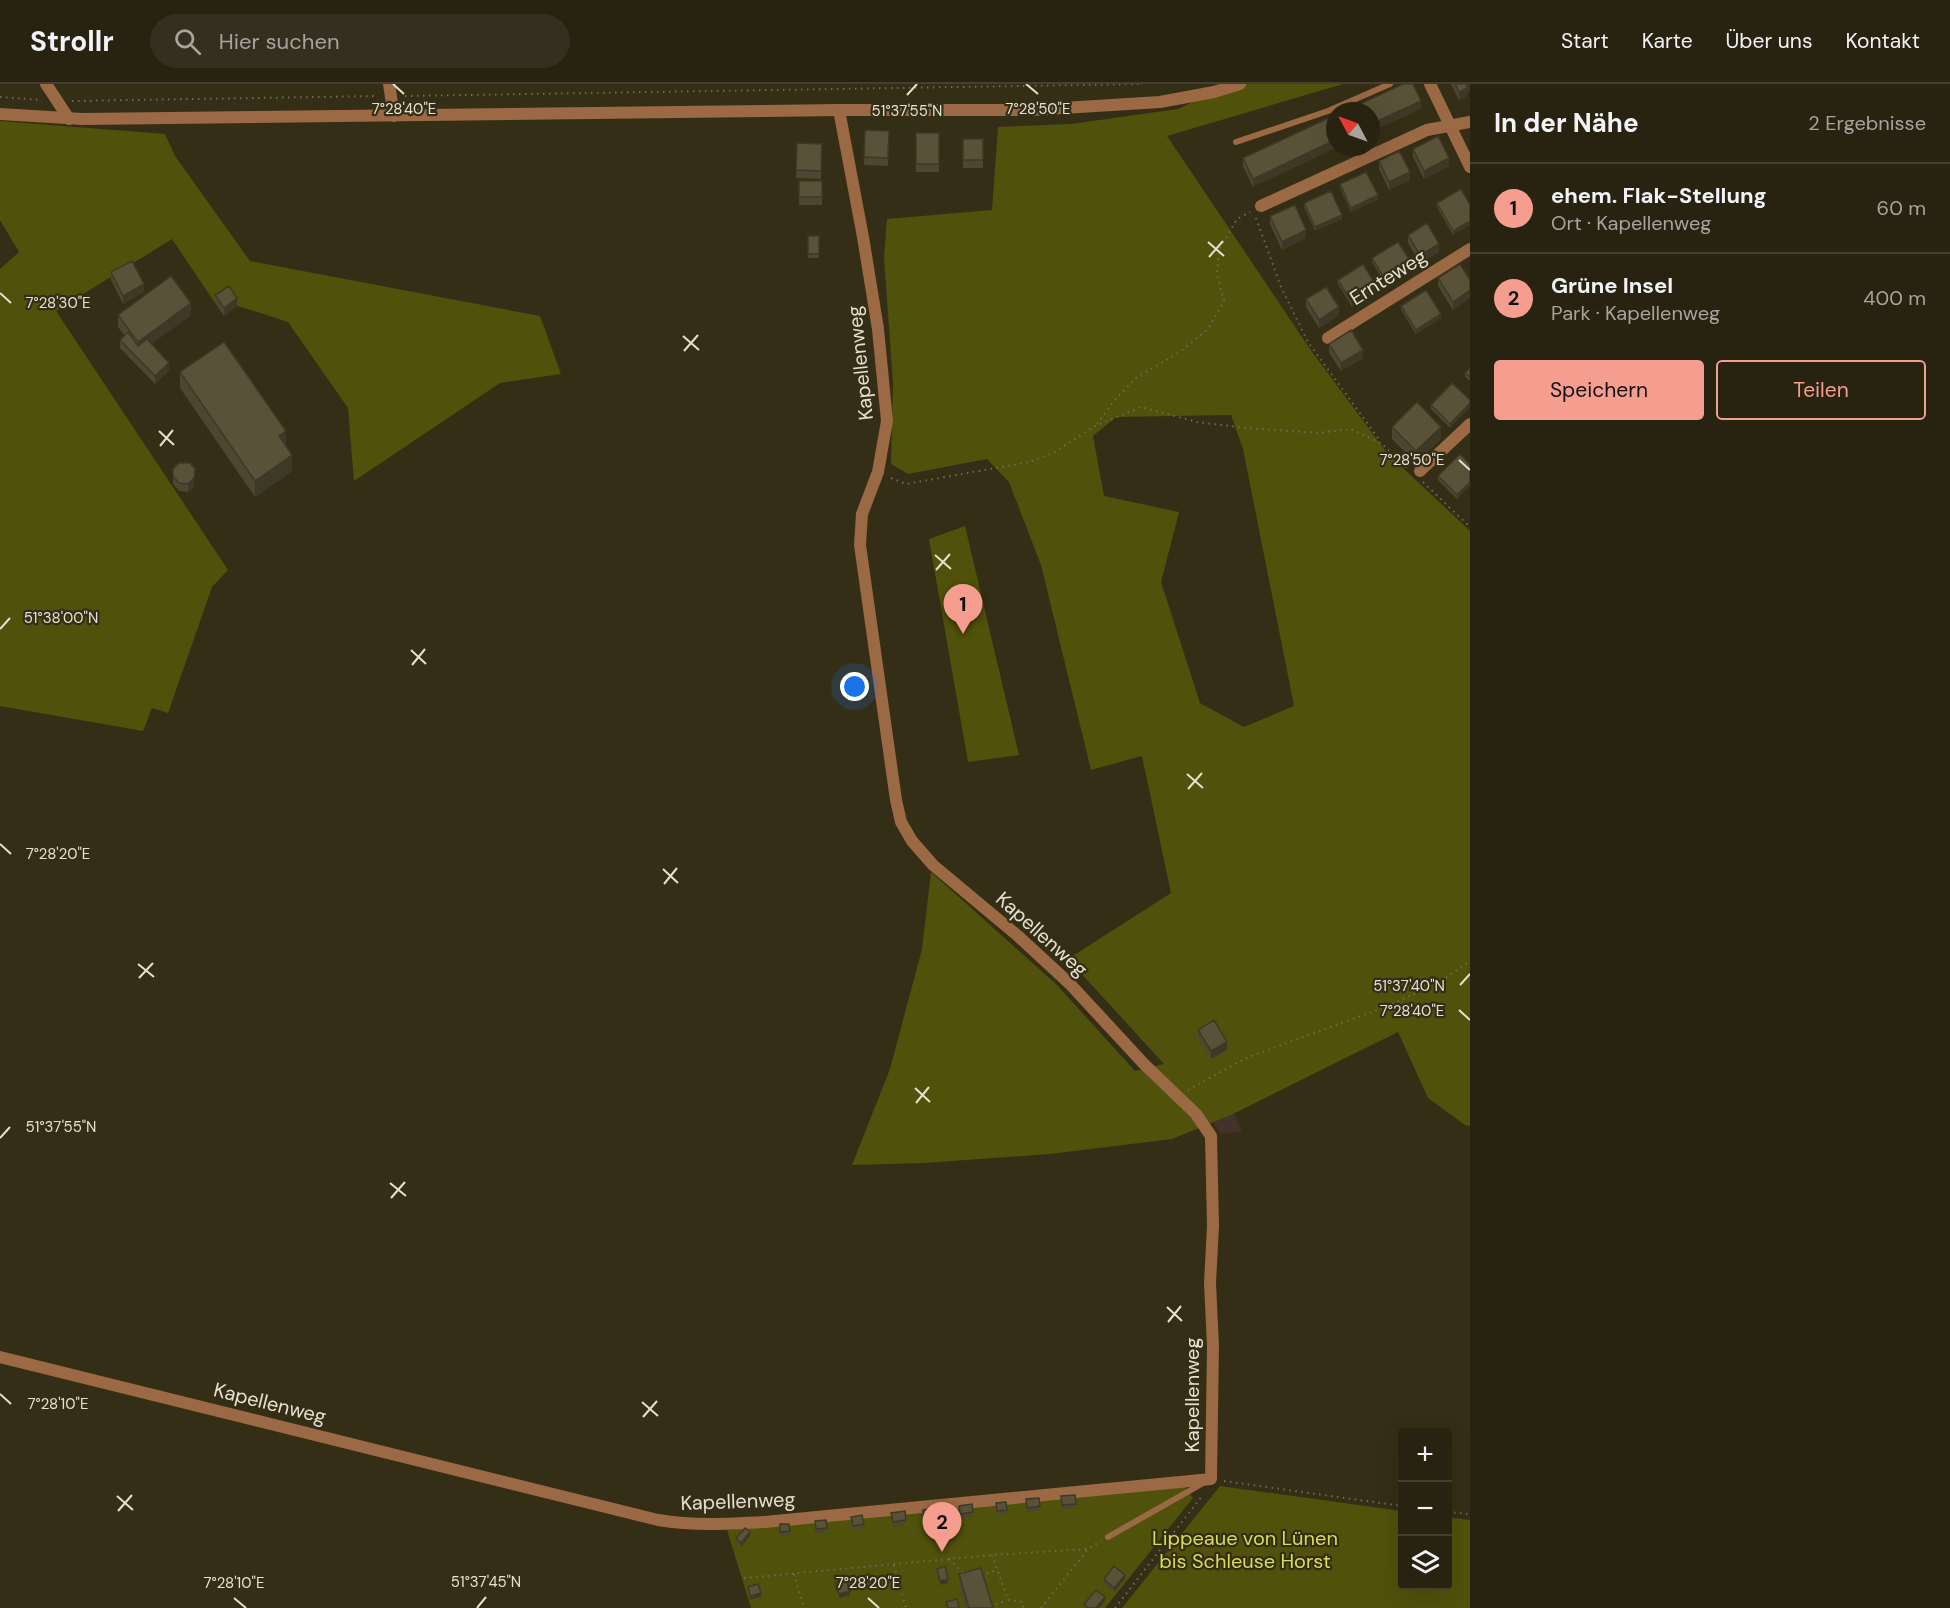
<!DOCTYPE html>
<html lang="de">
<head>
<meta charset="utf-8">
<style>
  body { margin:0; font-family:"DM Sans",sans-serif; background:#342f1e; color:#f1f3f6 }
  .controls { position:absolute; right:18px; bottom:18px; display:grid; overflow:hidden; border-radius:6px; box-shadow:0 6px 24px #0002 }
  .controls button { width:54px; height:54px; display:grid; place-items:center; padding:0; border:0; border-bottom:2px solid #443f30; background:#282210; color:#f1f3f6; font:30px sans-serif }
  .compass { position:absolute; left:1326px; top:18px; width:54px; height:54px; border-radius:50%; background:#282210; box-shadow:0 6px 24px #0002; rotate:311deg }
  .you { position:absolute; left:855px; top:603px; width:21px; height:21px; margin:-15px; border:4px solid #fff; border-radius:50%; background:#1a73e8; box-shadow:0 0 0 9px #1a73e833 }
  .badge { display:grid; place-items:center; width:39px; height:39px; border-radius:50%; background:#f59d8e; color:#111; font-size:20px; font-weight:700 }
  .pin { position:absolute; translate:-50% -50px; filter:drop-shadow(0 2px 3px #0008) }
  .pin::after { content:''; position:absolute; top:32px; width:21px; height:18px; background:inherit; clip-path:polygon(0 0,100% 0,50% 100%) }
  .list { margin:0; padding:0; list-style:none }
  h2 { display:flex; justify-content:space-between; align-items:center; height:78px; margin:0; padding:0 24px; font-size:26px }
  h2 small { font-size:20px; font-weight:400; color:#a5a49f }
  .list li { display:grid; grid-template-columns:39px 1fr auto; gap:18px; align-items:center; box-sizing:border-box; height:90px; padding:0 24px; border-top:2px solid #443f30 }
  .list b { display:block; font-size:22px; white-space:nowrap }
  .list p { margin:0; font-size:20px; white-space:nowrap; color:#a5a49f }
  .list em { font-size:20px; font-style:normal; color:#a5a49f }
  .actions { display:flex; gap:12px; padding:18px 24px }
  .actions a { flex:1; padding:14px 0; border:2px solid #f59d8e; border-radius:6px; text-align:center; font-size:21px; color:#f59d8e }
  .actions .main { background:#f59d8e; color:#111 }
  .icon { flex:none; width:33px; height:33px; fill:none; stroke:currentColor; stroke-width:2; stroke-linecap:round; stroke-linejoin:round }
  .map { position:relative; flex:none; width:1470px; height:1524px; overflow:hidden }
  header { display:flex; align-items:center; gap:36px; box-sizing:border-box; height:84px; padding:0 30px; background:#282210; border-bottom:2px solid #443f30 }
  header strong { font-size:28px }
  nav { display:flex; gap:33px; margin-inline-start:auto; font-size:21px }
  .search { width:420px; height:54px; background:#342f1e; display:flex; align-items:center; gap:15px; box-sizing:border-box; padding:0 21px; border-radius:33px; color:#a5a49f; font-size:22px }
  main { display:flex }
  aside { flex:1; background:#282210 }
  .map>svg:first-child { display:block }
  .industrial { fill:#44312a }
  .green { fill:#50510b; fill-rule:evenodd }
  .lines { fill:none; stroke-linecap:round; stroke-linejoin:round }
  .path { stroke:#706a55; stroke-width:2; stroke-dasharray:1.5 4.5; stroke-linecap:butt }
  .service { stroke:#9b6944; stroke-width:6 }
  .minor { stroke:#9b6944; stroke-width:12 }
  .tertiary { stroke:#9b6944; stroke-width:12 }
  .wall { fill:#4d4630 }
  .shaded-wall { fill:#3e3927 }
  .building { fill:#595138; stroke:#3e3927; stroke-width:1.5 }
  .ticks { fill:none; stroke:#e5e1d2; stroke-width:2 }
  .labels { text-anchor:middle; stroke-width:4.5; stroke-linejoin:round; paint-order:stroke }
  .street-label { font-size:20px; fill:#e5e1d2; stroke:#352e16 }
  .park-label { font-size:20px; fill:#d9dc58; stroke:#352e16 }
  .ticks-label { font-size:15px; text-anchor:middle; fill:#e5e1d2; stroke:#352e16; stroke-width:4.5; stroke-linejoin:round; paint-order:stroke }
</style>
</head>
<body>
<header>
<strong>Strollr</strong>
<div class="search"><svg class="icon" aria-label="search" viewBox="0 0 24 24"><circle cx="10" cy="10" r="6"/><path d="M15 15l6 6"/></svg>Hier suchen</div>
<nav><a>Start</a><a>Karte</a><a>Über uns</a><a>Kontakt</a></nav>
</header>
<main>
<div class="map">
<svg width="1470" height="1524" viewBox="0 0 1470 1524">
  <rect width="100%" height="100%" fill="#352e16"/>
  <path class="industrial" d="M1221,1000l21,47 -22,3 -19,-32z"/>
  <path class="green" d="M1240,0h103l-176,52 143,213 77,104 83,78v595l-5,-1 -37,-27 -30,-66 -167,83 -59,24 -122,15 -126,9 -72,2 38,-96 32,-120 9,-77 125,112 79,87 29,-7 -96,-105 103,-66 -29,-137 -51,14 -50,-205 -32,-83 -22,-23 -79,15 -17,-10 2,-81 -9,-125 3,-39 105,-9 6,-83 73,-3 107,-15 36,-17zM1231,331l12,34 51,257 -50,21 -44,-24 -39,-121 18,-70 -75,-16 -11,-60 23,-19z
    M0,37l165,13 10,22 75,105 290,55 21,58 -61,9 -146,98 -6,-73 -60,-86 -50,-16 -9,-13 -14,10 -43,-64 -116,72 172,259 -16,17 -44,126 -16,-5 -9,23 -143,-25v-437l19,-17 -19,-32z
    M965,442l54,229 -51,7 -39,-223z
    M1184,1401l9,13 -88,110h-354l-24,-78z
    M1220,1402l182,25v75h46v-69l22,3v88h-348z"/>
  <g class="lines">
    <path class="path" d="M405,12l738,-12
      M0,13l42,3
      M72,17l306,-5
      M1256,134l25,69 27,55 73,100
      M1097,340l16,-22 24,-25 43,-25 28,-23 16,-28 -7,-27 2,-24 18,-31 13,-7
      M891,394l15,6 123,-22 24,-9 42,-27 46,-19 56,15 49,6 72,5 33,-4 31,15 26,25
      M1423,398l47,45
      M1188,1006l58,-32 139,-51 53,-24 32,-22
      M1224,1397l178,25
      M1448,1428l22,2
      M992,1471l16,45 14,2 2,6
      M949,1475l15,15
      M894,1481l12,43
      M794,1490l10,34
      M981,1491l16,-5
      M744,1494l248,-23 96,-6 13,-8
      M992,1524v-2l15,-6
      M1041,1524l47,-59
      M1115,1524l87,-112"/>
    <path class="service" d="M1236,58l92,-31 62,-27
      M1108,1453l97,-55"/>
    <path class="minor" d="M46,0l23,35
      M389,0l5,32
      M1430,0l40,83
      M1261,122l166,-76 43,-8
      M1328,254l142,-89
      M1420,387l50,-47
      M0,1273l658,163c36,6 71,4 107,2l446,-43 2,-133 -3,-63 3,-57 -2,-90 -15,-22 -52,-50 -74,-80 -52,-48 -85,-71 -21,-24 -11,-19 -5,-22 -36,-255 2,-31 16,-42 9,-51 -9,-92 -15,-92 -24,-127"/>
    <path class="tertiary" d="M0,30l82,5 757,-9h192l129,-8 54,-10 26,-8"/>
  </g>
  <path class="wall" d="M1451,0h19l-4,13 -7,3z
    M1335,31l-82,72 -10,-21v-8z
    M865,46l24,1 -1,35 -24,-1z
    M916,49h23v39h-23z
    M963,55h20v29h-20z
    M797,59l25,1 -1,35 -25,-1z
    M1413,65l36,17 -25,13 -11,-22z
    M1379,77l31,19 -21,10 -10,-21z
    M799,97h23v24h-23z
    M1340,100l38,15 -27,13 -11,-24z
    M1461,105l-8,46 -16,-28v-4z
    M1304,119l38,16 -27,12 -11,-24z
    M1270,132l36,22 -24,12 -12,-26z
    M1408,151l31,17 -19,11 -12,-20z
    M808,152h11v22h-11z
    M1372,174l41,11 -27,16 -14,-23z
    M111,188l33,20 -21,12 -12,-24z
    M1438,194l32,2v18l-17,12 -15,-24z
    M1338,196l39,11 -25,16 -14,-23z
    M215,211l22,11 -13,10 -9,-13z
    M1306,215l33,16 -20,13 -13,-21z
    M1401,222l40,12 -25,16 -15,-24z
    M118,231h73l-40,29 18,27 -14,13 -35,-36v-8l5,-4 -7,-9z
    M1329,260l34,14 -22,13 -12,-19z
    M1470,284v13l-5,-4v-4z
    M180,288l106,73 6,26 -37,26 -75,-109z
    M1452,299l-2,45 -19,-19v-4z
    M1392,343l49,12 -25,24 -24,-24z
    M1470,381l-13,34 -19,-19v-4z
    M173,385l21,17 -6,6 -9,-1 -6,-7z
    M1198,946l29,20 -16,9 -13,-21z
    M1075,1411l1,13 -14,1 -1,-13z
    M1026,1415l14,7v4l-13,2z
    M996,1419l11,7v4l-10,1z
    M959,1422l14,6v4l-13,2z
    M923,1426l16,7v4l-15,2z
    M891,1429l15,7v4l-13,2z
    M851,1433l13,7v4l-11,2z
    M815,1437l12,7v4l-11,1z
    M780,1440h9l1,11 -10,1z
    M750,1452l-9,11 -5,-5v-4z
    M959,1490l34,34h-28l-6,-22z
    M1104,1495h21l-11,13 -10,-9z"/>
  <path class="shaded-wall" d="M1467,0h3v7l-3,1 -1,5 -7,3v-8z
    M1421,17v8l-50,23v-8z
    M1335,56v7h3l-85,40v-8z
    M1449,74v8l-25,13v-8z
    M1410,88v8l-21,10v-8z
    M1378,111v4l-27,13v-4z
    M1342,131v4l-27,12v-4z
    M1470,137v4l-17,10v-4z
    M1306,146v8l-24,12v-8z
    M1439,160v8l-19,11v-8z
    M1413,181v4l-27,16v-4z
    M144,200v8l-21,12v-8z
    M1377,203v4l-25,16v-4z
    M1470,206v8l-17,12v-8z
    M237,214v8l-13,10v-8z
    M191,219v12l-53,39v-12z
    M1339,223v8l-20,13v-8z
    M1441,230v4l-25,16v-4z
    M1363,266v8l-22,13v-8z
    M169,279v8l-14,13v-8z
    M1470,319v4l-20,21v-4z
    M1441,343v12l-25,24v-12z
    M286,347v16l-7,-11z
    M292,371v16l-37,26v-16z
    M195,385l-1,17 -6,6v-8z
    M1470,398v4l-13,13v-4z
    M1227,958v8l-16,9v-8z
    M750,1448v4l-9,11v-4z
    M1125,1491v4l-11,13v-4z
    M948,1495v4l-8,2v-4z
    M850,1507v4l-11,3v-4z
    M761,1509v4l-11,3v-4z
    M1105,1513v4l-6,7h-3z"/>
  <path class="building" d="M1403,0h10l8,17 -50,23v-13h-21l-1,-2z
    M1455,0h13l-2,5 -7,3z
    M1335,31v25l-82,39 -10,-21z
    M865,46l24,1 -1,27 -24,-1z
    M916,49h23v31h-23z
    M1438,52l11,22 -25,13 -11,-22z
    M963,55h20v21h-20z
    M797,59l25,1 -1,27 -25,-1z
    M1399,67l11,21 -21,10 -10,-21z
    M1366,88l12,23 -27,13 -11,-24z
    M799,97h23v16h-23z
    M1461,105l9,16v16l-17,10 -16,-28z
    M1331,107l11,24 -27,12 -11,-24z
    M1295,121l11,25 -24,12 -12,-26z
    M1427,139l12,21 -19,11 -12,-20z
    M808,152h11v18h-11z
    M1398,158l15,23 -27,16 -14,-23z
    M132,177l12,23 -21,12 -12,-24z
    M1363,180l14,23 -25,16 -14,-23z
    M1460,180l10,16v10l-17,12 -15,-24z
    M171,192l20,27 -53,39 -20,-27z
    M229,202l8,12 -13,10 -9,-13z
    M1326,203l13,20 -20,13 -13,-21z
    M1426,206l15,24 -25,16 -15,-24z
    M1351,246l12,20 -22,13 -12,-19z
    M128,248l10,14 9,-7 22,24 -14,13 -35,-36z
    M224,258l62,89 -7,5 13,19 -37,26 -75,-109z
    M1470,284v9l-5,-4z
    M1452,299l18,17v3l-20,21 -19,-19z
    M1417,318l24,25 -25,24 -24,-24z
    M1460,370l10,11v17l-13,13 -19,-19z
    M179,379h11l5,6 -1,9 -6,6 -9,-1 -6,-7v-7z
    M1214,936l13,22 -16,9 -13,-21z
    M1075,1411l1,9 -14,1 -1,-9z
    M1039,1414l1,8 -13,2 -1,-9z
    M1006,1418l1,8 -10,1 -1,-8z
    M972,1420l1,8 -13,2 -1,-8z
    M937,1424l2,9 -15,2 -1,-9z
    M905,1427l1,9 -13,2 -2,-9z
    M862,1431l2,9 -11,2 -2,-9z
    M826,1436l1,8 -11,1 -1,-8z
    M780,1440h9l1,7 -10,1z
    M745,1444l5,4 -9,11 -5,-5z
    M945,1482l3,13 -8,2 -3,-12z
    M1114,1482l11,9 -11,13 -10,-9z
    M981,1484l12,40h-24l-10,-34z
    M846,1495l4,12 -11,3 -4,-11z
    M758,1500l3,9 -11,3 -2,-9z
    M1096,1506l9,7 -9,11h-8l-4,-4z
    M957,1515l2,9h-11l-2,-6z"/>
  <path class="ticks" d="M393,0l11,10M1026,0l12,10M907,11l10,-11M1208,158l16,14M1209,173l14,-16M0,209l11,10M683,252l16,14M684,267l14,-16M159,347l15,14M160,362l13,-16M1459,376l11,10M935,471l16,14M936,486l14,-16M0,545l10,-11M411,566l15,14M412,581l13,-16M1187,690l16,14M1188,705l14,-16M0,760l11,10M663,785l15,14M664,800l13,-16M138,880l16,13M139,894l14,-15M1460,901l10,-11M1459,926l11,10M915,1004l15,14M916,1019l13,-16M0,1054l10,-11M390,1099l16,13M391,1114l14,-16M1167,1223l15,14M1168,1238l13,-16M0,1310l11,10M642,1318l16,14M643,1333l14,-16M117,1412l16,14M118,1427l14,-16M234,1514l12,10M868,1514l11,10M477,1524l9,-11"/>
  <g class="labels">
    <g class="street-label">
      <text transform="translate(1388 193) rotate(-32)" y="7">Ernteweg</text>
      <text transform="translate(860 279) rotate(-96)" y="7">Kapellenweg</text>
      <text transform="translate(1042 850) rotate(42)" y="7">Kapellenweg</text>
      <text transform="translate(1192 1311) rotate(-90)" y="7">Kapellenweg</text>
      <text transform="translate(270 1319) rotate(14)" y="7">Kapellenweg</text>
      <text transform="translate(738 1417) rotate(-2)" y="7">Kapellenweg</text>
    </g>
    <g class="park-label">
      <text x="1245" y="1461">Lippeaue von Lünen<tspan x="1245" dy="23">bis Schleuse Horst</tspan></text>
    </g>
  </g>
  <g class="ticks-label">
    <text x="404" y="30">7°28'40"E</text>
    <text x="1038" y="30">7°28'50"E</text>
    <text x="907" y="32">51°37'55"N</text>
    <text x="58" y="224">7°28'30"E</text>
    <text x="1412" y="381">7°28'50"E</text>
    <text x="61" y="539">51°38'00"N</text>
    <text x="58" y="775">7°28'20"E</text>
    <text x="1409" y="907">51°37'40"N</text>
    <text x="1412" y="932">7°28'40"E</text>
    <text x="61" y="1048">51°37'55"N</text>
    <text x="58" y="1325">7°28'10"E</text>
    <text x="486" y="1503">51°37'45"N</text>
    <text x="234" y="1504">7°28'10"E</text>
    <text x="868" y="1504">7°28'20"E</text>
  </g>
</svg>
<div class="controls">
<button>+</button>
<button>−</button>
<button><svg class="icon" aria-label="layers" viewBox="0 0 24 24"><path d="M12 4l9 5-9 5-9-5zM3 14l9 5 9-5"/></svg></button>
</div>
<svg class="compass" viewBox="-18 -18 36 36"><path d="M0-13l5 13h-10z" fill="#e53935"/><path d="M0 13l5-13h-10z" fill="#a5a49f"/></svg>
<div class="you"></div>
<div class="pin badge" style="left:963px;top:550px">1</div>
<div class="pin badge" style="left:942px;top:1468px">2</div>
</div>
<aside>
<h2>In der Nähe<small>2 Ergebnisse</small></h2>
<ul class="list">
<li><span class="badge">1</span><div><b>ehem. Flak-Stellung</b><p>Ort · Kapellenweg</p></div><em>60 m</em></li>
<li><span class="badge">2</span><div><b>Grüne Insel</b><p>Park · Kapellenweg</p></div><em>400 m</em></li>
</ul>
<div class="actions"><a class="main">Speichern</a><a>Teilen</a></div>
</aside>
</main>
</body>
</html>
